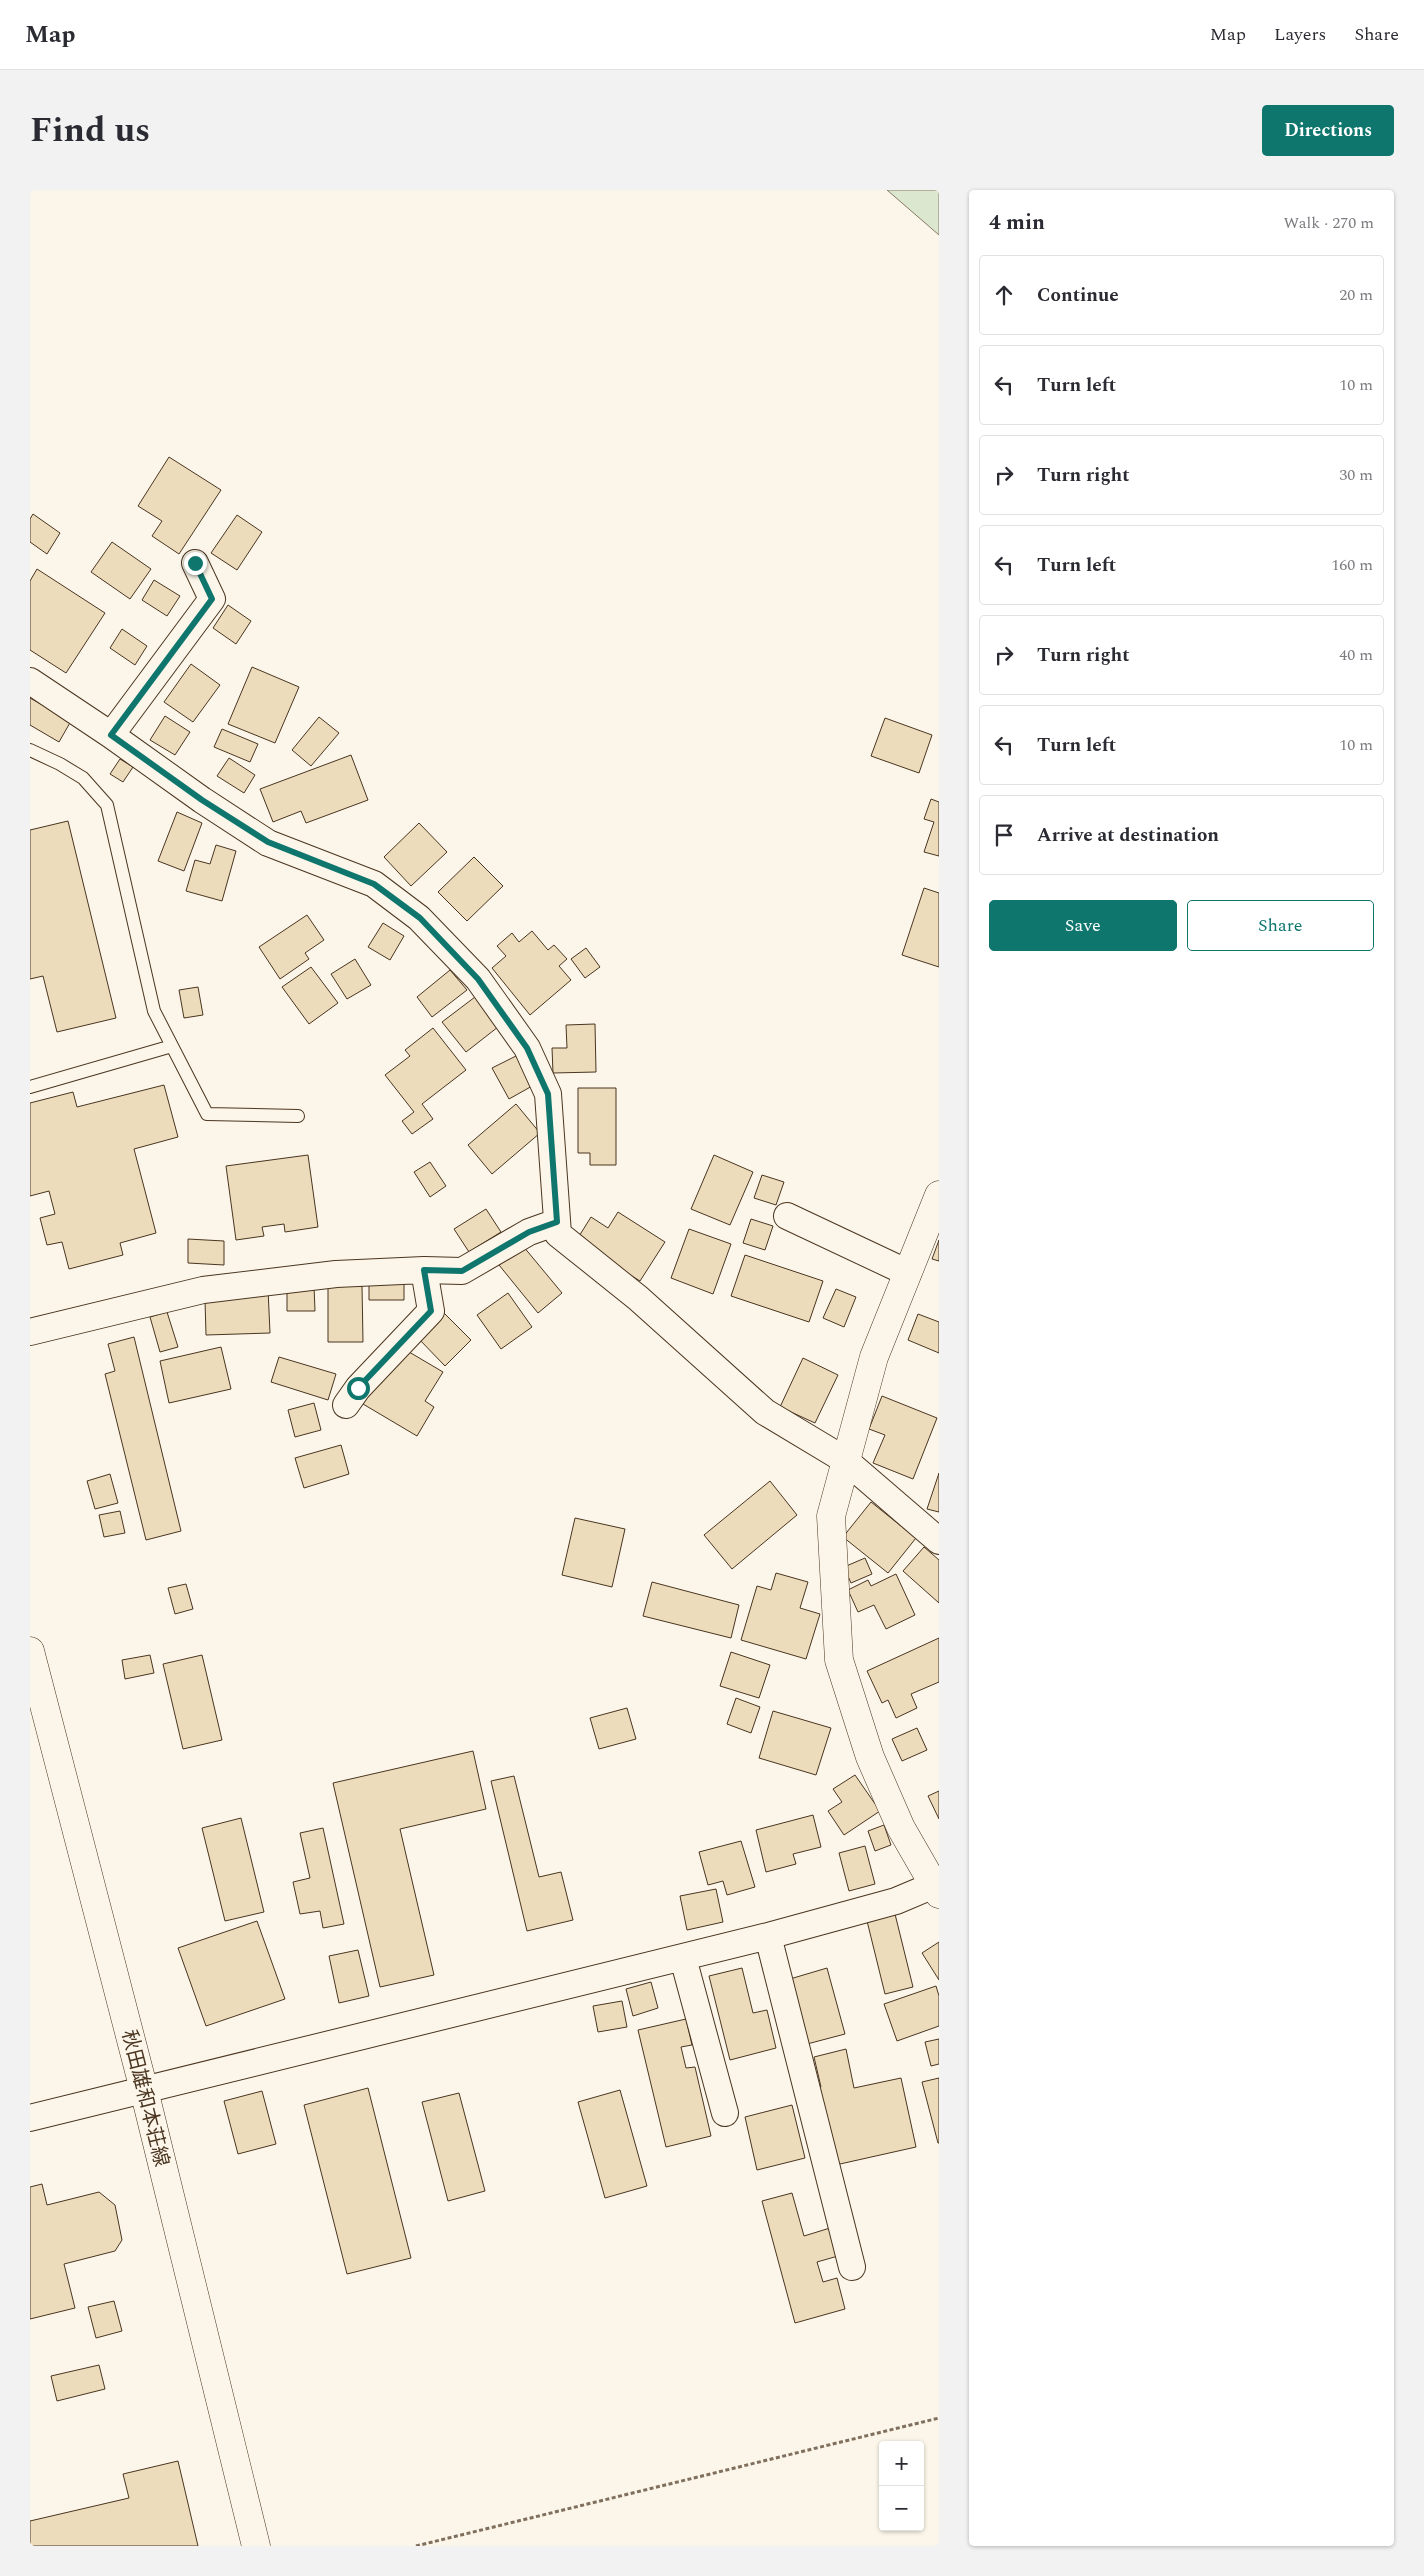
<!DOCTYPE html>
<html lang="en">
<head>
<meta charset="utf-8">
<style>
  body { margin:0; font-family:Spectral,"Noto Sans JP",serif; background:#f2f2f3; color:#2b2b33 }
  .controls { position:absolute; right:15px; bottom:15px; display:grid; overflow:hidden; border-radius:5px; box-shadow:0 1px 4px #0004 }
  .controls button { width:45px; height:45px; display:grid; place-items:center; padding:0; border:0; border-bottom:1px solid #e1e1e2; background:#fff; color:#2b2b33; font:25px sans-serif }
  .stop { position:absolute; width:15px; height:15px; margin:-11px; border:4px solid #0f766e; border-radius:50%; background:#fff }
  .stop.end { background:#0f766e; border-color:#fff; box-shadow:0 1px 5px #0008 }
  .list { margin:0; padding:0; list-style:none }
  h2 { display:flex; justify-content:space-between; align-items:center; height:65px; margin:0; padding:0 20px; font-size:21px }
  h2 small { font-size:16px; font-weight:400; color:#7c7c81 }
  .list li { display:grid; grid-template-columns:32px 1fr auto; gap:15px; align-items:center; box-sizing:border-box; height:80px; margin:0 10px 10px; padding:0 10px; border:1px solid #e1e1e2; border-radius:5px }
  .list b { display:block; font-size:19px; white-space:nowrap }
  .list em { font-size:16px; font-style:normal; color:#7c7c81 }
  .actions { display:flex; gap:10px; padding:15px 20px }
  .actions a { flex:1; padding:11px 0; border:1px solid #0f766e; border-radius:5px; text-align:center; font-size:18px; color:#0f766e }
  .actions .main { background:#0f766e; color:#fff }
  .icon { flex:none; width:28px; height:28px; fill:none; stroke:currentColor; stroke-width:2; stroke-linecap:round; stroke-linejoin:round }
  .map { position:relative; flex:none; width:909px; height:2356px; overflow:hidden; border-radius:5px }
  header { display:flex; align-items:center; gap:30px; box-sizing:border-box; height:70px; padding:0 25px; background:#fff; border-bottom:1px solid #e1e1e2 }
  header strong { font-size:24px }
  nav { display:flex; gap:28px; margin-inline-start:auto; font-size:18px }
  .intro { display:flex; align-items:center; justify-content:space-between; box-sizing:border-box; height:120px; padding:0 30px }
  h1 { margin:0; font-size:35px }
  .button { padding:12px 22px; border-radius:5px; background:#0f766e; color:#fff; font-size:18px; font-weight:700 }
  main { display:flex; gap:30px; padding:0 30px }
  aside { flex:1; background:#fff; border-radius:5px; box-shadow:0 1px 4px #0004 }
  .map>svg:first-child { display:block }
  .green { fill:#dce7d0; stroke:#887966 }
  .building { fill:#ecdcbc; stroke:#4a3520 }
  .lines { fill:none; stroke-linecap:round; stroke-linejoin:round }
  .service-casing { stroke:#4a3520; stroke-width:14 }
  .minor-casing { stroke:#4a3520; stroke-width:28 }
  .tertiary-casing { stroke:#4a3520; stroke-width:29 }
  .primary-casing { stroke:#4a3520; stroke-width:29 }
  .path { stroke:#7f6f5c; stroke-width:3; stroke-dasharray:4 2.5; stroke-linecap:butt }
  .service { stroke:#fbf6e9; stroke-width:12 }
  .minor { stroke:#fbf6e9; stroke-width:26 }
  .tertiary { stroke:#fbf6e9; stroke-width:28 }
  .primary { stroke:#fbf6e9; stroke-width:28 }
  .route { stroke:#0f766e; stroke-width:6 }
  .labels { text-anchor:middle; stroke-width:4; stroke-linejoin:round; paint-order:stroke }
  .street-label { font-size:20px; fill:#4a3520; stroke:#fbf6e9 }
</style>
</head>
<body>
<header>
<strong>Map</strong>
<nav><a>Map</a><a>Layers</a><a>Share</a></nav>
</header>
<div class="intro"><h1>Find us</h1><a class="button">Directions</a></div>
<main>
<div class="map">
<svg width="909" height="2356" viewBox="0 0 909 2356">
  <rect width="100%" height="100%" fill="#fbf6e9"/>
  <path class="green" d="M857,0h52v45z"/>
  <path class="building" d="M139,267l52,33 -42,64 -27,-18 10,-15 -24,-15z
    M3,324l27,19 -13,21 -17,-12v-23z
    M207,325l25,17 -25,38 -26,-17z
    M82,352l39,27 -21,30 -39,-27z
    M7,379l68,44 -39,60 -36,-23v-69z
    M124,390l26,16 -13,20 -25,-16z
    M198,415l23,16 -15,23 -23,-16z
    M92,439l25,17 -12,19 -25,-17z
    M161,474l29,21 -27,37 -29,-20z
    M222,477l47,20 -24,56 -47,-19z
    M0,508l41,23 -12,21 -29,-17z
    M135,526l25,16 -15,23 -25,-15z
    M289,527l20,16 -28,33 -19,-16z
    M855,528l47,17 -13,38 -48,-17z
    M192,539l36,15 -8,18 -36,-15z
    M321,565l17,45 -62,23 -5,-12 -28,11 -13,-33z
    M199,568l26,17 -11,18 -27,-17z
    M90,569l13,8 -10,15 -13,-8z
    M901,609l8,3v54l-15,-4 10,-30 -10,-3z
    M147,622l25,11 -18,48 -26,-10z
    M38,631l48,197 -59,14 -14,-56 -13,3v-149z
    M389,633l28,29 -36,34 -27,-29z
    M186,655l20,6 -14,50 -36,-10 9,-31 15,4z
    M444,667l29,29 -36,35 -29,-29z
    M894,698l15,5v74l-37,-12z
    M277,725l17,25 -19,13 4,6 -29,20 -21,-32z
    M353,733l21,13 -14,24 -22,-13z
    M502,741l16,19 6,-5 13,14 -8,7 12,14 -41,35 -38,-47 14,-12 -9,-10 15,-13 7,9z
    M556,758l14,19 -15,11 -14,-19z
    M325,769l16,26 -24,14 -16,-25z
    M281,777l27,36 -29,21 -27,-37z
    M420,780l17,20 -35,27 -15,-20z
    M168,797l5,28 -19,3 -5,-28z
    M445,807l23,30 -32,25 -24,-30z
    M565,834l1,48 -43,1 -1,-25h15l-1,-23z
    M403,838l33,42 -44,34 11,15 -21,15 -10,-13 12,-9 -29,-37 25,-19 -5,-6z
    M488,865l16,30 -25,14 -17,-31z
    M134,895l14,52 -44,12 22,84 -36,10 3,12 -54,14 -7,-27 -15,3 -7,-27 15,-4 -6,-23 -19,5v-93l43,-11 4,15z
    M548,898h38v77h-26v-12h-12z
    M486,914l24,29 -48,41 -24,-29z
    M278,965l10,72 -33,5 -1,-8 -22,3 2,9 -28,4 -10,-74z
    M684,965l39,17 -23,53 -39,-16z
    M400,972l16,24 -16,11 -16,-25z
    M732,985l22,7 -8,23 -22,-7z
    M456,1019l15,23 -32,20 -15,-23z
    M588,1022l47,30 -25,39 -64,-40 15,-24 17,11z
    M721,1029l22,7 -8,24 -22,-7z
    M659,1039l42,15 -18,50 -42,-16z
    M158,1049l36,2v24l-36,-2z
    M909,1050v21l-7,-2z
    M493,1056l39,47 -24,20 -39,-48z
    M715,1065l78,26 -14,41 -78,-26z
    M374,1090v20h-35v-19z
    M284,1096l1,25h-28v-24z
    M332,1096l1,56h-35v-55z
    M238,1099l2,44 -64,2 -1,-35z
    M806,1099l20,8 -12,30 -21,-9z
    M478,1103l24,34 -31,22 -24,-34z
    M137,1122l11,35 -18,5 -10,-35z
    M413,1122l28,28 -26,26 -28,-29z
    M888,1124l21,8v31l-31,-13z
    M104,1147l47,194 -35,9 -41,-166 10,-3 -7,-27z
    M369,1156l44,26 -18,29 9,6 -17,29 -54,-32z
    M191,1157l10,42 -62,14 -9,-42z
    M249,1167l57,17 -8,26 -57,-18z
    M773,1168l35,17 -23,48 -35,-16z
    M852,1206l55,22 -24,61 -40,-16 12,-28 -16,-6z
    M284,1213l7,27 -26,7 -7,-27z
    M311,1255l8,29 -45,14 -9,-30z
    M909,1283v39l-12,-3z
    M80,1284l8,29 -23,6 -8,-28z
    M740,1291l27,34 -65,54 -28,-34z
    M841,1312l45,36 -28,35 -45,-36z
    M90,1321l5,22 -21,4 -5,-22z
    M545,1328l50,11 -13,58 -50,-12z
    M894,1357l15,13v43l-36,-32z
    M835,1368l7,16 -21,9 -7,-16z
    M746,1383l32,9 -8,26 20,6 -14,45 -65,-19 16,-54 14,4z
    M866,1384l19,41 -29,14 -12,-24 -16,7 -10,-22 20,-10 3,6z
    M622,1392l87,23 -8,33 -88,-22z
    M156,1394l7,25 -18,5 -7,-26z
    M909,1448v44l-28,12 6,14 -21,10 -8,-18 -6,3 -15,-32z
    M701,1462l39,13 -11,33 -39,-12z
    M120,1465l4,18 -29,6 -3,-19z
    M172,1465l20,85 -39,9 -20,-85z
    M706,1508l24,9 -9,26 -24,-9z
    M597,1518l9,31 -37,10 -9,-31z
    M743,1521l58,17 -15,47 -57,-17z
    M887,1538l10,22 -25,11 -10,-22z
    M443,1561l13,58 -86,20 34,146 -54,12 -47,-204z
    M825,1585l25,36 -36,24 -16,-24 14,-9 -9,-13z
    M484,1586l25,101 22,-5 12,48 -46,11 -36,-150z
    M909,1601v28l-11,-23z
    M783,1625l8,32 -28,7 3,10 -30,8 -10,-42z
    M211,1628l23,94 -39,9 -23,-93z
    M854,1635l7,20 -16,6 -7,-20z
    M293,1638l21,96 -21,4 -3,-17 -20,3 -7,-32 17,-4 -10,-45z
    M711,1651l14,46 -28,8 -4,-14 -15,4 -9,-33z
    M835,1656l10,38 -26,7 -10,-38z
    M686,1699l7,33 -36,8 -7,-34z
    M865,1724l18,73 -28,7 -18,-73z
    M227,1731l28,78 -79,27 -28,-78z
    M909,1752v38l-17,-27z
    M328,1760l11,46 -30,7 -10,-47z
    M712,1778l11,45 14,-3 9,38 -46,12 -21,-84z
    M797,1778l18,66 -38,10 -17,-65z
    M621,1792l7,26 -25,8 -7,-27z
    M906,1796l3,10v30l-42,15 -13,-37z
    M592,1811l5,26 -29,5 -5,-26z
    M656,1829l6,26 -11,2 5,21 9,-1 16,69 -45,11 -28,-117z
    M909,1849v25l-8,2 -6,-24z
    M816,1859l8,39 47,-10 15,69 -85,19 -17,-78 7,-1 -7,-30z
    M909,1888v65h-1l-16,-61z
    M338,1898l43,170 -64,16 -43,-169z
    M590,1900l27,96 -42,12 -27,-96z
    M232,1901l14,53 -38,10 -14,-53z
    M429,1903l26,98 -37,10 -26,-99z
    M762,1915l13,53 -48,12 -12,-53z
    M12,1994l5,21 52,-13 16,13 7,35 -7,11 -51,13 11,44 -45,11v-132z
    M762,2003l12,43 26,-8 8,28 -21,6 6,20 14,-4 8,31 -50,14 -33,-122z
    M84,2111l8,30 -26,7 -8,-31z
    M69,2175l6,24 -48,12 -6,-25z
    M148,2271l20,85h-168v-25l99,-23 -6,-24z"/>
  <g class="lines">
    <g class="service-casing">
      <path id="service" d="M0,560l30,14 23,14 24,27 47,206 53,103 91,2
        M0,897l142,-41"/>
    </g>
    <g class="minor-casing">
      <path id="minor" d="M0,491l81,54 91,65 66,43 106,41 45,34 59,61 49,69 21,46 10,140 80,64 127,114 80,48 94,81
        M81,545l101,-136 -17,-36
        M757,1026l121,57
        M0,1142l173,-42 133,-16 88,-4 38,1 67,-39 28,-10
        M316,1215l12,-17 73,-77 -7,-41
        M738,1746l84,331
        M653,1768l42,155
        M0,1928l738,-182 128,-35 38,-16"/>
    </g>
    <g class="tertiary-casing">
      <path id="tertiary" d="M909,1005l-65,162 -43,159 8,144 31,97 31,71 38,66"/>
    </g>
    <g class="primary-casing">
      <path id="primary" d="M0,1461l114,439 112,456"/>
    </g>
    <path class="path" d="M386,2356l523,-128"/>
    <use href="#service" class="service"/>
    <use href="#minor" class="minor"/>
    <use href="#tertiary" class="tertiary"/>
    <use href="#primary" class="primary"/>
  </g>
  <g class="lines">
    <path class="route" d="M165,373l17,36 -101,136 91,65 66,42 106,42 46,34 58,61 49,69 21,46 9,128 -28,10 -67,39 -38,-1 7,41 -73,77"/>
  </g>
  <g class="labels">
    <g class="street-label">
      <text transform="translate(116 1908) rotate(76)" y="7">秋田雄和本荘線</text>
    </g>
  </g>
</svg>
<div class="controls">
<button>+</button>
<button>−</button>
</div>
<div class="stop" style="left:328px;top:1198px"></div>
<div class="stop end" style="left:165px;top:373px"></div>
</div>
<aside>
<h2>4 min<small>Walk · 270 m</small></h2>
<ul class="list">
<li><svg class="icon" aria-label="ahead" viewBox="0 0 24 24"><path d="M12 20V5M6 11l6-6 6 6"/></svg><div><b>Continue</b></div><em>20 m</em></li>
<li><svg class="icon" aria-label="left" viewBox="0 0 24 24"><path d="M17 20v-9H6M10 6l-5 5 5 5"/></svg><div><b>Turn left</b></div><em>10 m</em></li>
<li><svg class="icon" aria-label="right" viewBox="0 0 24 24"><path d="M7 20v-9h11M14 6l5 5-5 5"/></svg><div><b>Turn right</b></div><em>30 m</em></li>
<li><svg class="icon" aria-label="left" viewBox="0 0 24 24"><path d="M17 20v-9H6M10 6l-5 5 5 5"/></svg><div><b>Turn left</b></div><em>160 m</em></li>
<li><svg class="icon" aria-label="right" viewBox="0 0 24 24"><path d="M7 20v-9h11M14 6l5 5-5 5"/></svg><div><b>Turn right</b></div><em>40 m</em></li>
<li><svg class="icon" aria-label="left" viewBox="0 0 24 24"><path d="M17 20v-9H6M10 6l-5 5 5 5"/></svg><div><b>Turn left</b></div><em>10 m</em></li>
<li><svg class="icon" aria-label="arrive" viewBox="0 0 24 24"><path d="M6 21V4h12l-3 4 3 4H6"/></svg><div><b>Arrive at destination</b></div></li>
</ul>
<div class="actions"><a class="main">Save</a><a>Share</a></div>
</aside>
</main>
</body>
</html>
